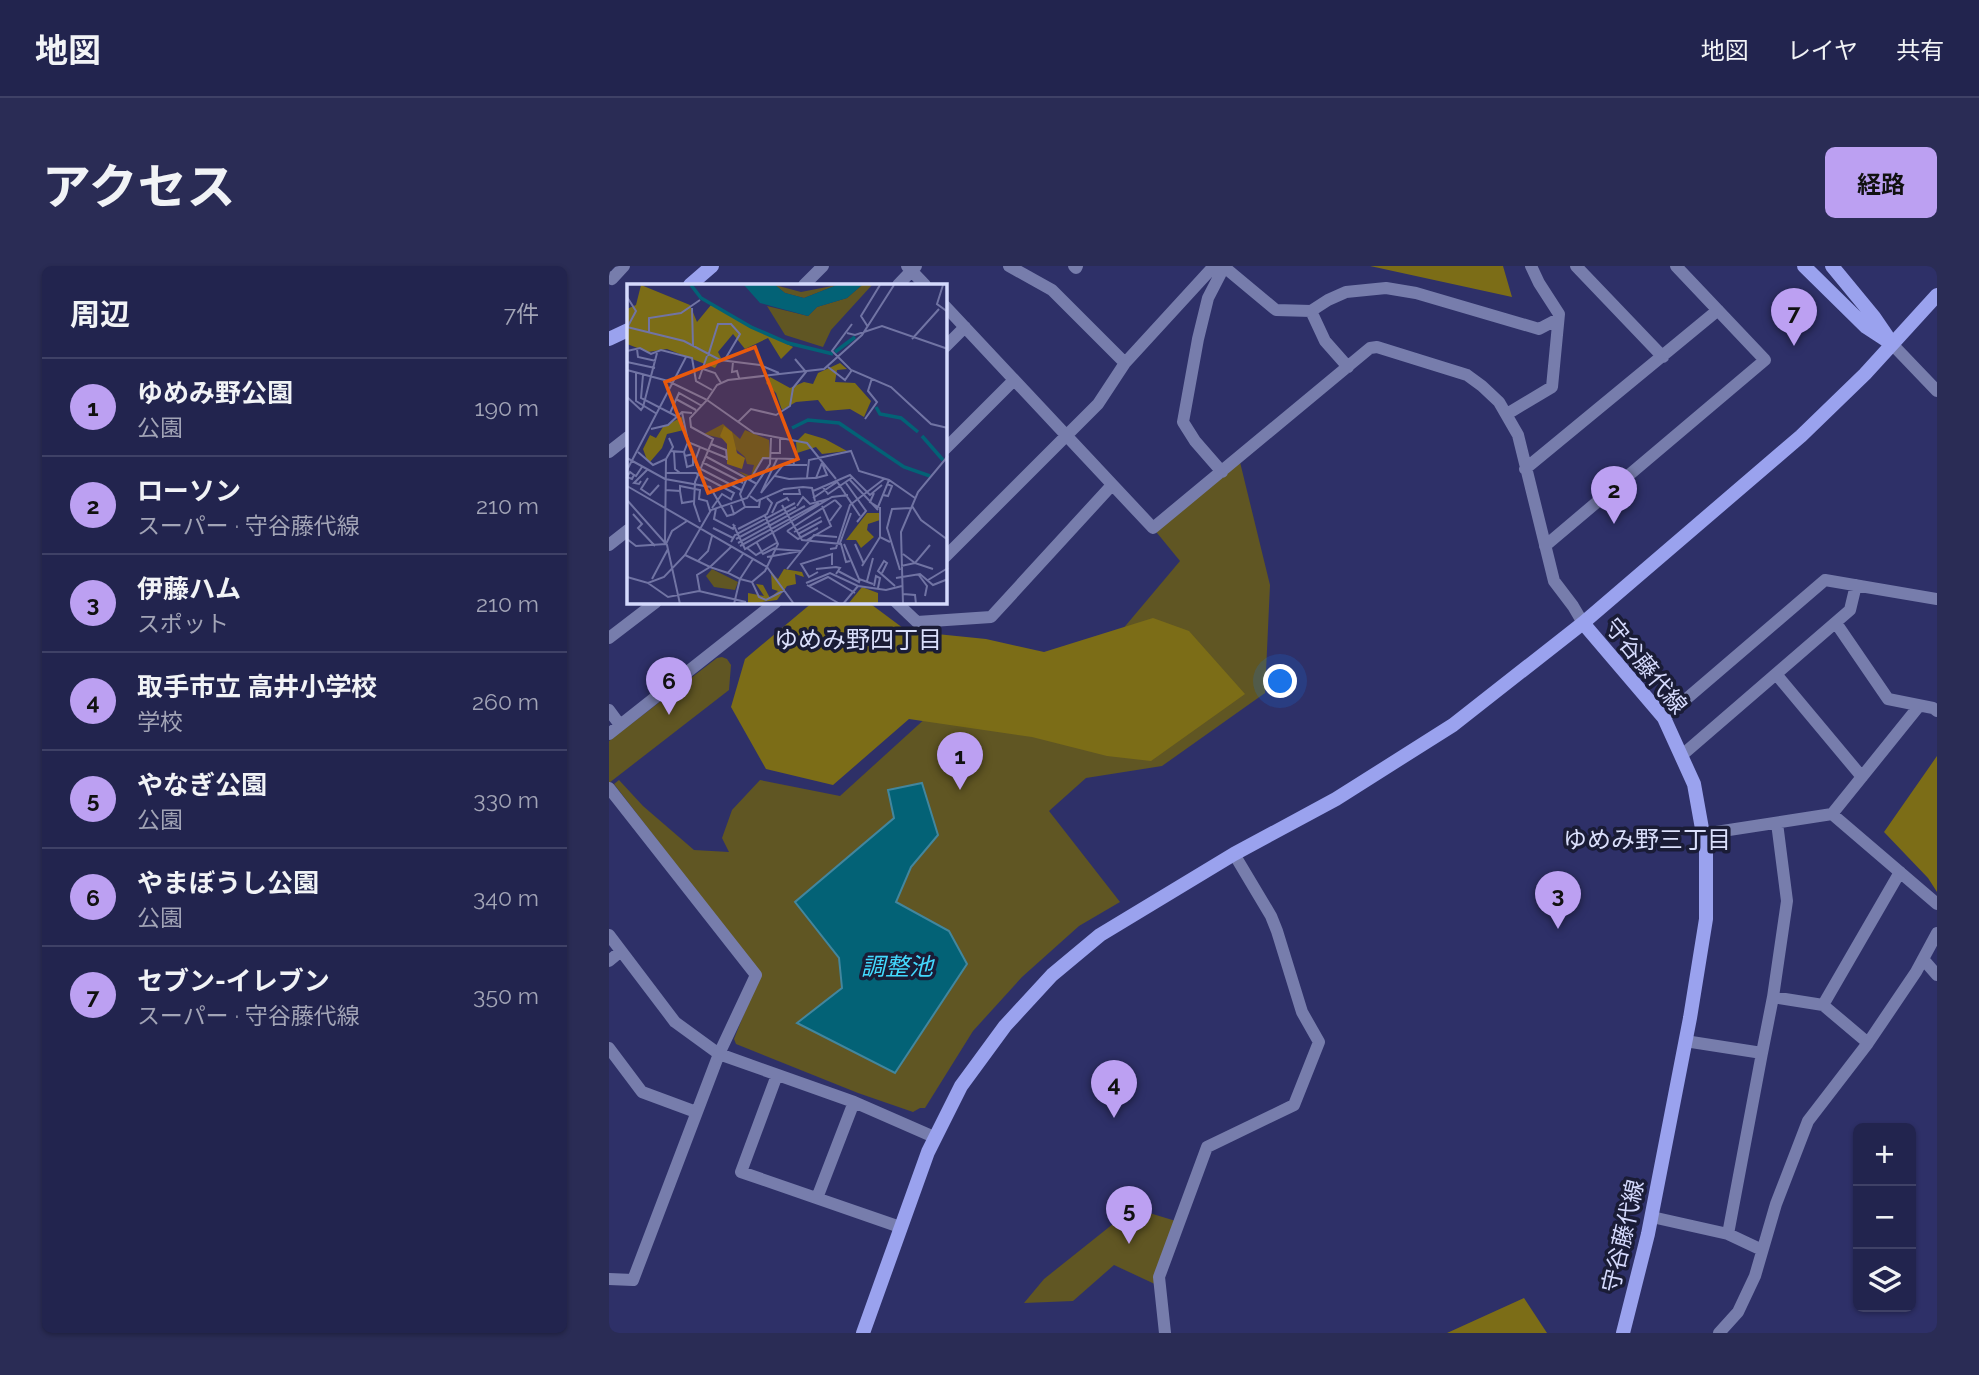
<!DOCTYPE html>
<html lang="ja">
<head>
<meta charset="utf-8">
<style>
  body { margin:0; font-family:Raleway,"Noto Sans JP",sans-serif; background:#2a2c55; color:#f1f3f6 }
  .controls { position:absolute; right:21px; bottom:21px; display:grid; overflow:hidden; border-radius:10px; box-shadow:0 2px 5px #0004 }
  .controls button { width:63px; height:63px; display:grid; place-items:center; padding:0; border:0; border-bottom:2px solid #3f4166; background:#22244e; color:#f1f3f6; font:35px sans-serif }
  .you { position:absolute; left:672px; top:416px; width:24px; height:24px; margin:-18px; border:5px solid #fff; border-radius:50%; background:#1a73e8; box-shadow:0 0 0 10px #1a73e833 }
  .badge { display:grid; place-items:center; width:46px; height:46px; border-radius:50%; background:#bca0f2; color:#111; font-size:23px; font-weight:700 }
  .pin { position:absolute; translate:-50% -58px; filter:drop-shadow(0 2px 4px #0008) }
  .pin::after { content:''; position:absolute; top:37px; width:24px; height:21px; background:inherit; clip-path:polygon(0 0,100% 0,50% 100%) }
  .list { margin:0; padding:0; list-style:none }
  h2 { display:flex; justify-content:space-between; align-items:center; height:91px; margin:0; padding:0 28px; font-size:30px }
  h2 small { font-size:23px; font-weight:400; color:#a2a4b6 }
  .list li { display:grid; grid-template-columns:46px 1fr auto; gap:21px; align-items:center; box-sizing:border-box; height:98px; padding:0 28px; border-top:2px solid #3f4166 }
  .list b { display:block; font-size:26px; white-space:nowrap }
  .list p { margin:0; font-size:23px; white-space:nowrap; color:#a2a4b6 }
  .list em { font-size:23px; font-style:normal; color:#a2a4b6 }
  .icon { flex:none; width:38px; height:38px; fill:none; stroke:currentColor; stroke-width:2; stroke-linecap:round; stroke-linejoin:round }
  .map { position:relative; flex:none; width:1328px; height:1067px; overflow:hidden; border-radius:10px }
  header { display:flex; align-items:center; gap:42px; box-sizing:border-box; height:98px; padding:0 35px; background:#22244e; border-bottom:2px solid #3f4166 }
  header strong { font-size:33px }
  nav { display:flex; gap:38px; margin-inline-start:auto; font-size:24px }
  .intro { display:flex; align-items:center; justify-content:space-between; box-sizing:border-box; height:168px; padding:0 42px }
  h1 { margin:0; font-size:49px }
  .button { padding:18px 32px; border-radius:10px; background:#bca0f2; color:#111; font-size:24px; font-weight:700 }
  main { display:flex; gap:42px; padding:0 42px }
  aside { flex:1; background:#22244e; border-radius:10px; box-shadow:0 2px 5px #0004 }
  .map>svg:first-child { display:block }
  .green { fill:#605623 }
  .forest { fill:#7c6d17 }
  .water { fill:#036276; stroke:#42869e; stroke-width:2 }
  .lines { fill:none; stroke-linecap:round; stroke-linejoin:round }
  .street { stroke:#777dac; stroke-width:12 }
  .secondary { stroke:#9aa2ee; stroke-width:14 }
  .labels { text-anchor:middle; stroke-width:7; stroke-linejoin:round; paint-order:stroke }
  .street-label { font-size:23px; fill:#d5dafd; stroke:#1a1c36 }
  .neighbourhood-label { font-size:24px; fill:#dadffb; stroke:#1a1c36 }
  .water-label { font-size:24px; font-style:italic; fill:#43d9fe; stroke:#1a1c36 }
  .inset-river { fill:none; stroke:#036276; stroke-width:3.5 }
  .inset-road { fill:none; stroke:#7174a4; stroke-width:2 }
  .view { fill:#e8590c; fill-opacity:0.15; stroke:#e8590c; stroke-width:3.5 }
  .inset-edge { fill:none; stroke:#d5dafd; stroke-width:3.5 }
</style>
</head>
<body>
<header>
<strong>地図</strong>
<nav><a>地図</a><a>レイヤ</a><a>共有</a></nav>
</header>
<div class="intro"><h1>アクセス</h1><a class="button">経路</a></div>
<main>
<aside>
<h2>周辺<small>7件</small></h2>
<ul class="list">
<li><span class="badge">1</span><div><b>ゆめみ野公園</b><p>公園</p></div><em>190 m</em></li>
<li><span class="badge">2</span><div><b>ローソン</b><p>スーパー · 守谷藤代線</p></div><em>210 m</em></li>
<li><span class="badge">3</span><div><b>伊藤ハム</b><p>スポット</p></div><em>210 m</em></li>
<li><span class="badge">4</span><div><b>取手市立 高井小学校</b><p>学校</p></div><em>260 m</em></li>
<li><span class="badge">5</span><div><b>やなぎ公園</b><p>公園</p></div><em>330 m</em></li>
<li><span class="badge">6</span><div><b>やまぼうし公園</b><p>公園</p></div><em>340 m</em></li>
<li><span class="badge">7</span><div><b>セブン-イレブン</b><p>スーパー · 守谷藤代線</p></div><em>350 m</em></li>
</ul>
</aside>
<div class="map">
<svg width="1328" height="1067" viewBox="0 0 1328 1067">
  <rect width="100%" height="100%" fill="#2e3068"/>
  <path class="green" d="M630,192l31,127 -5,108 -103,73 -76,12 -37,33 71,91 -41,24 -57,51 -49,54 -48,77h-5l-7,4 -55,-19 -122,-49 -2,-5 26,-65 -146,-190 5,-4 24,26 51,44 35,2 -7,-14 10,-28 28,-30 80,16 88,-80 183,-73 69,-82 -27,-33z
    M113,391l5,2 4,6 -2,25 -120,93v-42l108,-83z
    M524,942l46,14 -20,64 -45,-21 -41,36 -49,2 20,-24z"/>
  <path class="forest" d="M761,0h133l9,31z
    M204,336h55l39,29 79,8 58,13 109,-34 36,13 56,63 -94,67 -44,-5 -75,-19 -123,-18 -76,66 -67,-16 -35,-62 14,-48z
    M1328,490v136l-9,-14 -44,-46z
    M915,1032l23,35h-100z"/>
  <path class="water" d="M313,517l16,52 -27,32 -15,35 53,29 18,33 -72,109 -98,-50 45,-35 -3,-30 -44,-56 99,-84 -6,-28z"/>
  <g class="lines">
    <path class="street" d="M298,0l18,19
      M465,0l2,2 1,-2
      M614,0l53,44 35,1 17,-11 18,-8 40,-4 30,5 123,36 19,-10
      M967,0l87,91
      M0,11l3,2 12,-13
      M195,19l19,-19
      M289,19l18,-19
      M336,40l208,222 217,-180 7,-1 90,28 15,11 17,16 19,33 36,146 19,25 10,17
      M702,45l14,30 23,26
      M1283,78l45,47
      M336,81l20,-20
      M516,97l89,-97
      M898,148l45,-27 7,-73 -20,-31 -8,-17
      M336,183l69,-69
      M0,186l19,-15
      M916,203l193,-159
      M613,206l-27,-31 -12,-19 15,-83 10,-41 16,-31
      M0,279l19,-15
      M936,280l220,-186 -89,-94
      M336,291l153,-153 27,-41 -73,-73 -43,-24
      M287,336l21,20 74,-5 121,-132
      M1227,357l52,76 45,9 4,3
      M0,372l47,-36
      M1167,408l86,103
      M0,444l11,15
      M1055,452l161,-138 112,19
      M0,468l167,-132
      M1072,490l169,-146 6,-25
      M0,522l147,187 -37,79 -86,226 -24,-1
      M1223,548l105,90
      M1094,568l129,-20 87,-108
      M0,669l66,87 44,32 135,48 80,35
      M1314,693l14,16
      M0,695l12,-10
      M1164,731l14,-96 -10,-78
      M1214,739l77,-133
      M1076,775l77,12 11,-56 50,8 45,38
      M0,782l33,44 54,20
      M168,809l-36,97 159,55
      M208,932l37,-96
      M1043,951l76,17 34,16
      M1119,968l34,-181
      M556,1067l-6,-56 48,-130 87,-42 25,-63 -17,-30 -25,-81 -6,-15 -37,-62
      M1110,1067l19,-21 17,-36 21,-72 32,-83 60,-78 48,-71 21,-39"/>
    <path class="secondary" d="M1195,0l62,61 26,17
      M1223,0l42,51 13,19
      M81,19l22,-19
      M0,73l19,-9
      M974,357l81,95 30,66 12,67v68l-16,99 -42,216 -25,99
      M254,1067l65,-181 33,-66 44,-60 47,-51 48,-40 134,-81 102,-55 117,-74 130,-102 218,-187 64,-62 72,-79"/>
  </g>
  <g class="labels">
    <g class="street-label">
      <text transform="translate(1037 400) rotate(51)" y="8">守谷藤代線</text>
      <text transform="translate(1014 970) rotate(-77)" y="8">守谷藤代線</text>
    </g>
    <g class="neighbourhood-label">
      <text x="249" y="382">ゆめみ野四丁目</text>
      <text x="1038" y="582">ゆめみ野三丁目</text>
    </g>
    <g class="water-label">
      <text x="288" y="709">調整池</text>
    </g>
  </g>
  <g transform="translate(18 18)">
    <rect width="320" height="320" fill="#2e3068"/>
    <path d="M148,1l26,7 36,-7 -33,13 -19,-5zM235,1h10l-41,45 -8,17 -38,-12 -18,-29 41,10 9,-9 30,-9zM96,140l17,15 5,-9 24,10 1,18h-7l-13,21 -12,-8 13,5 3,-11 -7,-1 -2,-7 -21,-18 -20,-5zM85,285l26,13 -3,8 -21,-3 -8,-11z" fill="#605623"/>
    <path d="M14,1l49,20 7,17 14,-17 82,42 -12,12 -13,-21 -23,11 -12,-15 -15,18 3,6 -6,10 -48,-19 -19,3 -21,-8v-35l9,-4zM213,79l7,6 -10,1 -2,12 20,1 16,18 -7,16 -14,-8 -24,2 -8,-11 -22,2 -14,8 -6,-17 -10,-10 4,-6 20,11 14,-6 9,2 5,-11zM55,133l2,13 -17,4 -5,14 -12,14 -3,-2 -4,-11 7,-14 6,3 7,-11zM97,142l8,6 5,21 8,5 -3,11 -15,-5v-20l-7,-8zM178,149l20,6 22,12 -25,3 -6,-7 -19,6 -1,-11zM240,229h13v7l-12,4 -1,6 7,7 -13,11 -5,-8h-10zM157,285l18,3 2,5 -9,-3 1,10 -9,2 -10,14 -29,4v-11l16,3 -8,-12 7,1 7,13 8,-7 -6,-2 -1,-17 7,7zM235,303l16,6v11h-30z" fill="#7c6d17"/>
    <path d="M117,1h31l10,8 19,5 33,-13h25l-15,13 -30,9 -9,9 -48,-13z" fill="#036276"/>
    <path class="inset-river" d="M64,1l10,13 50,29 37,16 45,11M208,68l20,-15M249,123l4,7 21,4 17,14M165,144l16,-8 31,3 65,44 26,9M295,152l21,24"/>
    <path class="inset-road" d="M316,1l-6,19 11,8M0,13l9,14 -8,15M65,24l1,38M225,40l-20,27 19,19 40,17 40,37 17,4M0,43l57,14 36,19 40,5 19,8M241,43l-7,-11 19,-31M22,48v-14l32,-5 19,-13M220,49l8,2 27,-9 66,23M285,55l27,-30M10,65l1,8 18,4M0,67l13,-3 11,6 10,-4 31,8 4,23 16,9M81,72l10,-32h13l9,10 -16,27M0,78l28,6M106,78l-1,10 5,-1 2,7M201,83l17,13 7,-10M76,85l12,4 6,10M0,86l41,11 39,19 10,-15 11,-5 96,-11 38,-34 32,-50M9,88v29l21,13M16,91l-2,23 37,19M72,95l8,-23M0,113l14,13 2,-3 14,-54M49,115l20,11M55,128l6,30M43,129l9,-20 23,13M238,135l12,-17 -9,-11 4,-13M111,138l13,-13 25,6 14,-9 3,-18 13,-16 -11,-13M24,145l17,-4 14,-13 10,1M84,160l15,6 1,10M44,167l13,1 4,-10 12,5M11,168l15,13 13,-6M47,168l1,17 5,4M57,168l3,15 6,-2v-11l-8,2M144,169h9v-15M78,172l52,28M0,174l38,21 45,8 17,29 7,-2M100,174l-27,-11 -5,14 2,6 44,23M150,175l-16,34 22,-28h24M75,178l41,21M0,186l59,-113M38,189h31l38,20 -3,6M7,191l-2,4 -5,-2 3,-5 4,3 2,1 6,-9M148,192l14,3 24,-1h3l11,-3 -5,-12 -6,15M21,194l-7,11 9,6 9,-10M180,194l2,-18 42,-9 8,20 30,9 26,18M123,196l13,-22 30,1 1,6M209,196l24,36M223,196l28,30M14,197l-2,3 -5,-1 13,-13M219,199l20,28 -9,11M0,202l140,81 27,37M195,202l6,8 25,-17M38,206l15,1 2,12 12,-2M53,207v-5l20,4 -1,9 8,2 3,10M186,207l37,-16 20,20 12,-10M247,209l-4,9 8,5 11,-27M156,210h17l-1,-5M256,211l5,1 4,-10 -5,-2M123,212l7,5 27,-12 19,-2 9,1 3,13M186,214l24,-16M0,216l40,45 13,59M104,221l3,9 11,-7 -5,-13 7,-16M155,221l20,35 39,4 5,18 4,-1M170,222l6,-9 7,7 18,-5M285,222l9,14 27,20M118,223h14l1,-7M253,223v30M85,224l10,-14 10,6M89,224l-2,11 19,10 2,-4M145,229l5,-10 10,-5 2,3M6,230l9,10 -4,4 17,18M203,237l11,-15 -6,-6M73,238l-6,-18 1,-22 18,-43 -22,-12 -1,-9 17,-18 47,33 53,10 29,36M106,240l12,25 87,-52 16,-2M86,244l20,10M111,245l29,-15 5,-11 -5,-5M160,247l48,-31M160,247l11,8 20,-11M167,248l27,-15M171,250l24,-13M0,255l9,7 30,-2 6,-13 15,-10M109,255l60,-32M180,256l24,-14 -9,-20M38,258l1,-83 7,-12 -4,-9M104,258l4,-7 60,-32M111,259l67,-37M130,259l6,11 12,-6M213,259l11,-30M217,260l15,35 14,5M228,260l9,20M113,262l79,-43M120,264l9,7 22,-13M203,265l6,-1 14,-43 34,-26M116,270l-15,19 12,6 13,-20M276,270l12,9 15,-18M58,271l25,12 21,-20M140,273l34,-6 -26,-2M71,277l10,-10 4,-15M235,282l18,-29 10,5M274,282l14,-3 18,6M160,285l27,-34 23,2M189,285l20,-2 4,1 -4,6M273,286l-13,-42 5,-19 19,-1M211,287l21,11 1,-3M191,288l-9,5 -8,-13 31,-10v11M255,289l5,-10 -3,-2 -6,10 17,15M291,290l9,12 -2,10M0,293l21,6 16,-6 21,-22 26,-45 36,-12 23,-34 1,-26M269,294l24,-4 13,11 15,-6M25,295l16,-30M301,296l20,-12M240,297l6,-23M125,298l13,-11 13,-27 -13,-28M21,299l20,14 31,-6 47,11M179,299l24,-10 28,13 28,4 16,-4M180,301l33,19M182,302l19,-9 27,16M247,302l2,-10 4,2 -2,10M73,308l-3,-17 13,-8 18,6M276,310l12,1 1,9M107,320l6,-25 12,3 7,15 7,3 19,-10M216,320l15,-18M276,320l-2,-72 17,-40 30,-36"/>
    <path class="view" d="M128,63l43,112 -90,34 -43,-111z"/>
    <rect width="320" height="320" class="inset-edge"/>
  </g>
</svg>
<div class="controls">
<button>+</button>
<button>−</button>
<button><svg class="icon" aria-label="layers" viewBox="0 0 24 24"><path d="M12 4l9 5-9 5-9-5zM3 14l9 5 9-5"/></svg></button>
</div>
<div class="you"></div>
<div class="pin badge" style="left:351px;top:524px">1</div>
<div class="pin badge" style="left:1005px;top:258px">2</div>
<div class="pin badge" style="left:949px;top:663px">3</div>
<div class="pin badge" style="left:505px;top:852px">4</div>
<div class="pin badge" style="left:520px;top:978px">5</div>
<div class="pin badge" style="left:60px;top:449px">6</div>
<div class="pin badge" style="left:1185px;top:80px">7</div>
</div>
</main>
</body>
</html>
